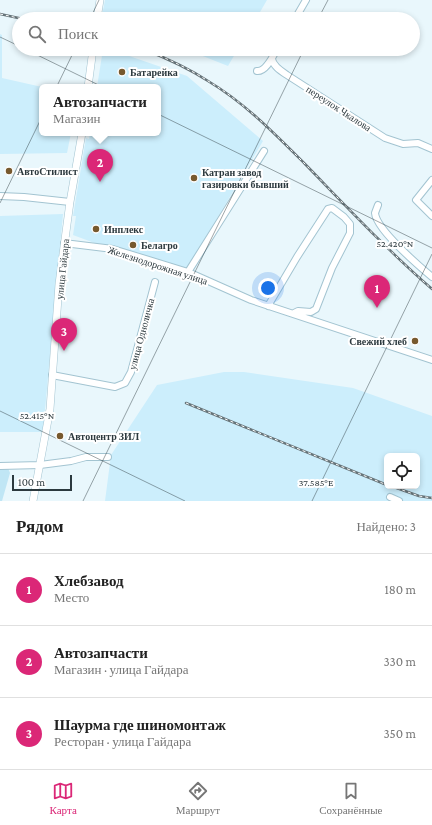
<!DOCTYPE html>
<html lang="ru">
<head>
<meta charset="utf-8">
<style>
  body { margin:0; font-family:"Crimson Pro",serif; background:#f6f6f6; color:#222 }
  .controls { position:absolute; right:12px; bottom:12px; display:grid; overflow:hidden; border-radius:6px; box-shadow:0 2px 6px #0003 }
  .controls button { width:36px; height:36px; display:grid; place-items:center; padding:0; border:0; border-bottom:1px solid #e0e0e0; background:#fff; color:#222; font:20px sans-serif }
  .scale { position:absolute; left:12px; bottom:10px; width:60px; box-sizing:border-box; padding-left:4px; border:2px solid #2c393e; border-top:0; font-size:11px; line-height:14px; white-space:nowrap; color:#2c393e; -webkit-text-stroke:3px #fff; paint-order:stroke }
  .you { position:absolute; left:268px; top:288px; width:14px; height:14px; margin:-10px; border:3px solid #fff; border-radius:50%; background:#1a73e8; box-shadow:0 0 0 6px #1a73e833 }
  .badge { display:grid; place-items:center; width:26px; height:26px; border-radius:50%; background:#db2777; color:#fff; font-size:13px; font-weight:700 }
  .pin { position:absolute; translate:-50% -33px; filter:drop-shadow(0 1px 2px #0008) }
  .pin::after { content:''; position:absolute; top:21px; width:14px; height:12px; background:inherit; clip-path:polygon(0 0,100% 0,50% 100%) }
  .popup { position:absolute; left:39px; top:84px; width:122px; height:52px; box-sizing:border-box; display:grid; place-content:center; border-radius:6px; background:#fff; filter:drop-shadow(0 1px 3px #0005); font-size:13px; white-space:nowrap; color:#767676 }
  .popup b { font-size:15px; color:#222 }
  .popup::after { content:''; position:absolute; left:50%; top:100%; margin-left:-8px; border:8px solid transparent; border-top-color:#fff }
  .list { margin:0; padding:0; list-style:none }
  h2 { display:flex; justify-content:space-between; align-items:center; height:52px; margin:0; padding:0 16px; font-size:17px }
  h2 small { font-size:13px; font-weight:400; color:#767676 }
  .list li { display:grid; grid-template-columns:26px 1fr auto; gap:12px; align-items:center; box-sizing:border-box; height:72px; padding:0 16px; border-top:1px solid #e0e0e0 }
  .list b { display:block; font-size:15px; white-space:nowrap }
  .list p { margin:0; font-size:13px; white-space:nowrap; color:#767676 }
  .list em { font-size:13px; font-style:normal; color:#767676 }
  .icon { flex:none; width:22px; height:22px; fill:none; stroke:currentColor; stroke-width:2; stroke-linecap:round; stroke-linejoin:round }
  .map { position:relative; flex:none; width:432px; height:501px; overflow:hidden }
  .search { position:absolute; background:#fff; box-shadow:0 2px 6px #0003; left:12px; right:12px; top:12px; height:44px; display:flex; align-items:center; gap:10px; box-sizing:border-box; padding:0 14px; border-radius:22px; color:#767676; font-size:15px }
  .sheet { height:268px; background:#fff }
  nav { display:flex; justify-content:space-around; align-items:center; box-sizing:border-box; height:56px; border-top:1px solid #e0e0e0; background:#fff; font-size:11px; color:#767676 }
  nav a { display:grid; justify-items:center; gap:2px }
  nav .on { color:#db2777 }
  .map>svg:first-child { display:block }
  .built { fill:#cceefc; fill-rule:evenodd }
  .green { fill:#c0e6f5 }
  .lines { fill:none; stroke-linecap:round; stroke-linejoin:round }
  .minor-casing { stroke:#a3c4d1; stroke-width:8 }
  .major-casing { stroke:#a3c4d1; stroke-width:8 }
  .minor { stroke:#fff; stroke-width:6 }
  .major { stroke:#fff; stroke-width:7 }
  .rail-casing { stroke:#677479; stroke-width:2.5 }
  .rail { stroke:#fff; stroke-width:1; stroke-dasharray:3; stroke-linecap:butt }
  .ticks { fill:none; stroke:#2c393e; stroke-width:1; stroke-opacity:0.45 }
  .poi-dot { fill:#77592e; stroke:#fff; stroke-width:1.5 }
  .labels { text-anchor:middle; stroke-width:4; stroke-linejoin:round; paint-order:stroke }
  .poi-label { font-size:10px; font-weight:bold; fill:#2c393e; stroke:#fff; text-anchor:start }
  .street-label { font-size:10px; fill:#2c393e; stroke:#fff }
  .ticks-label { font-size:10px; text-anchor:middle; fill:#2c393e; stroke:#fff; stroke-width:4; stroke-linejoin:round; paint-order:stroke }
</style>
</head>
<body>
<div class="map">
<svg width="432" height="501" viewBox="0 0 432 501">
  <rect width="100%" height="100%" fill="#e9f7fc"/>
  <path class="built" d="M105,0h162l-11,19h-148l-6,-3z
    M0,34l2,1v43l40,9v46h29l-4,20 -67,1z
    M103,49h6l78,27 76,65 -80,135 -110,-41 3,-19h-3l13,-78 3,1 1,-6h68v-46h-61z
    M185,49h53l-10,17z
    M63,214l-20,218h-43v-216z
    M224,372h20l109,16 79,28v85h-327l6,-46 46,-70zM387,456h30v30h-30z"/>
  <path class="green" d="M0,468h8l2,5 -8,28h-2z"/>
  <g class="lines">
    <g class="minor-casing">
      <path id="minor" d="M295,19l11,-19
        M272,59c1,7 9,12 15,16l98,63 18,6 15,-1 14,6
        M257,71c9,1 16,-15 20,-22
        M432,180l-16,20 16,16
        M0,196l24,1 46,5
        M378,205l-3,8c1,16 44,53 57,64
        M64,243l49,6 75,23 63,28 181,60
        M188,272l76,-121
        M268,306l29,-49 31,-48 4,-1 12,9 6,7v9l-18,35 -16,41 -5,3 -13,-1 -4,2
        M52,375l63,12 10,-4 6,-11 24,-90
        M0,466l40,-1 31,-4 15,-4h22
        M390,497l9,4"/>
    </g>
    <g class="major-casing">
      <path id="major" d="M97,19l3,-19
        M88,87l5,-38
        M33,501l17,-92 9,-125 11,-82 12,-69"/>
    </g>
    <use href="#minor" class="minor"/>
    <use href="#major" class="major"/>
    <g class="rail-casing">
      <path id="rail" d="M0,14l23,5
        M143,49c23,9 45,19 65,32 37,22 67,53 97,83 41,42 82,86 127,125
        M186,403l201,82
        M391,486l28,10 13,2"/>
    </g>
    <use href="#rail" class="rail"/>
  </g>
  <path class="ticks" d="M90,19l9,-19M318,19l10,-19M0,37l19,9M25,49l407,199M0,203l75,-154M0,411l185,90M83,501l221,-452M312,501l120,-247"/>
  <g class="poi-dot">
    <circle cx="122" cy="72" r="4"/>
    <circle cx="9" cy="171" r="4"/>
    <circle cx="194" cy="178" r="4"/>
    <circle cx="96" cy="229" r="4"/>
    <circle cx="133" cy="245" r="4"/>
    <circle cx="415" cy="341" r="4"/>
    <circle cx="60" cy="436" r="4"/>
  </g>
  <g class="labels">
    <g class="poi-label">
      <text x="130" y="76">Батарейка</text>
      <text x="17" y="175">АвтоСтилист</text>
      <text x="202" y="176">Катран завод<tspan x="202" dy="12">газировки бывший</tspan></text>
      <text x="104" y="233">Инплекс</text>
      <text x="141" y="249">Белагро</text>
      <text x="407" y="345" text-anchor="end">Свежий хлеб</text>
      <text x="68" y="440">Автоцентр ЗИЛ</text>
    </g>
    <g class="street-label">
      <text transform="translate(339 108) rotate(33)" y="4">переулок Чкалова</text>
      <text transform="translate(158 265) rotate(18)" y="4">Железнодорожная улица</text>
      <text transform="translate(62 269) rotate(-84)" y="4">улица Гайдара</text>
      <text transform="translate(141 334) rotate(-75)" y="4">улица Одноличка</text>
    </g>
  </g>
  <g class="ticks-label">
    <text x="395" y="247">52.420°N</text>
    <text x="37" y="419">52.415°N</text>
    <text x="316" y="486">37.585°E</text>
  </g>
</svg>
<div class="controls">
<button><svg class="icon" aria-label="locate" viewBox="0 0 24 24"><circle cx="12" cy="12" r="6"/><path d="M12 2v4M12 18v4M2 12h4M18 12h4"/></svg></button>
</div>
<div class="scale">100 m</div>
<div class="you"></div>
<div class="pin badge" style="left:377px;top:308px">1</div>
<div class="pin badge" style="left:100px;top:182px">2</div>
<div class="popup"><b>Автозапчасти</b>Магазин</div>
<div class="pin badge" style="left:64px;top:351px">3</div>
<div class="search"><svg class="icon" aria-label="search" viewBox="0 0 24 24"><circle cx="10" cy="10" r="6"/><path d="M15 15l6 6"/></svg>Поиск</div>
</div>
<section class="sheet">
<h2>Рядом<small>Найдено: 3</small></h2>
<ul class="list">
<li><span class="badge">1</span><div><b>Хлебзавод</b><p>Место</p></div><em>180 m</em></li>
<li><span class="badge">2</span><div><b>Автозапчасти</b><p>Магазин · улица Гайдара</p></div><em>330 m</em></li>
<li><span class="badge">3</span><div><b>Шаурма где шиномонтаж</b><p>Ресторан · улица Гайдара</p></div><em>350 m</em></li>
</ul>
</section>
<nav>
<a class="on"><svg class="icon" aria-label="map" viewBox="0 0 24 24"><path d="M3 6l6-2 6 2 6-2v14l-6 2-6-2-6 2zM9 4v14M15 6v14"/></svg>Карта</a>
<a><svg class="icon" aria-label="directions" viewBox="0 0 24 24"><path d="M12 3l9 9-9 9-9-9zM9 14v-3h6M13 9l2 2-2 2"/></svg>Маршрут</a>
<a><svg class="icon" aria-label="saved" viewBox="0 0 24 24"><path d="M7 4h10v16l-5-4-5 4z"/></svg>Сохранённые</a>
</nav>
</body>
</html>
